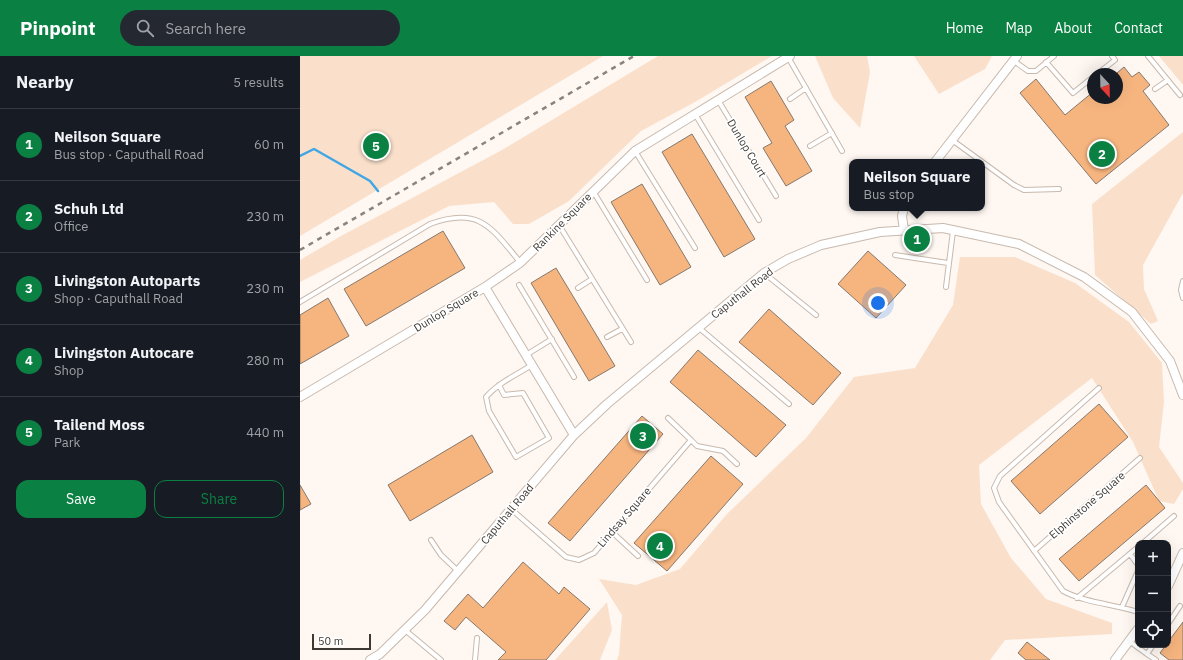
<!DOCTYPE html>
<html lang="en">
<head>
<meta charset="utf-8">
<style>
  body { margin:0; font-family:"IBM Plex Sans",sans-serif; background:#242831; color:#f1f3f6 }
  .controls { position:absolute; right:12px; bottom:12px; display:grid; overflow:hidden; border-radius:8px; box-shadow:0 4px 16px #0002 }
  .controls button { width:36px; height:36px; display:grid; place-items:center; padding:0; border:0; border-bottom:1px solid #363941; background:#171b24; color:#f1f3f6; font:20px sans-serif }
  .compass { position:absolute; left:787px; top:12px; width:36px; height:36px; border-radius:50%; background:#171b24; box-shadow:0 4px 16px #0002; rotate:158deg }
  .scale { position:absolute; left:12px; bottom:10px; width:59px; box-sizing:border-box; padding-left:4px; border:2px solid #3e3833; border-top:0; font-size:11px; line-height:14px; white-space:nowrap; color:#3e3833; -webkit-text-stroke:3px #fff; paint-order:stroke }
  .you { position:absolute; left:578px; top:247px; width:14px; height:14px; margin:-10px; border:3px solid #fff; border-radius:50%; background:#1a73e8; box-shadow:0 0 0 6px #1a73e833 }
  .badge { display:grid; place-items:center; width:26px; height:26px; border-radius:50%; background:#0b8043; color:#fff; font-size:13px; font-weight:700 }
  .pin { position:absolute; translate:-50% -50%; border:2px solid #fff; box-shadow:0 1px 4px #0006 }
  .popup { position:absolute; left:549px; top:103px; width:136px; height:52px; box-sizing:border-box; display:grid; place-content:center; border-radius:8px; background:#171b24; filter:drop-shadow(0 1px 3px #0005); font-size:13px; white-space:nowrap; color:#9ea1a6 }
  .popup b { font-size:15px; color:#f1f3f6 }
  .popup::after { content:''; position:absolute; left:50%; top:100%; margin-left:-8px; border:8px solid transparent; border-top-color:#171b24 }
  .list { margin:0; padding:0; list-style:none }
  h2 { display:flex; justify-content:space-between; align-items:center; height:52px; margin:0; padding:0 16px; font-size:17px }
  h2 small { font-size:13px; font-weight:400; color:#9ea1a6 }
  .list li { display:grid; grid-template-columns:26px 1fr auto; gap:12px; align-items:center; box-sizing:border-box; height:72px; padding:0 16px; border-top:1px solid #363941 }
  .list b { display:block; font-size:15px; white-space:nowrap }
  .list p { margin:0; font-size:13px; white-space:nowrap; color:#9ea1a6 }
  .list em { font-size:13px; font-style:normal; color:#9ea1a6 }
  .actions { display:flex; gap:8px; padding:12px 16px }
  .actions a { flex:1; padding:9px 0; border:1px solid #0b8043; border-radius:12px; text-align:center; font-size:14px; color:#0b8043 }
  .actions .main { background:#0b8043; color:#fff }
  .icon { flex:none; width:22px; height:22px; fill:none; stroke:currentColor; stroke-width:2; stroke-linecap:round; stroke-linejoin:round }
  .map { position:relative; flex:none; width:883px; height:604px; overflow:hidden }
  header { display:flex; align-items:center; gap:24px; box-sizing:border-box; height:56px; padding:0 20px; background:#0b8043; color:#fff }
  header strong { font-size:19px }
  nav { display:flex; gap:22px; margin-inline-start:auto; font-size:14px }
  .search { width:280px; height:36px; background:#242831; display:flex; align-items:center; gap:10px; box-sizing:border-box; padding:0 14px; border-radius:22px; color:#9ea1a6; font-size:15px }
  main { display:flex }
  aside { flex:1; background:#171b24 }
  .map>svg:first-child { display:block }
  .green { fill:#fae0cb }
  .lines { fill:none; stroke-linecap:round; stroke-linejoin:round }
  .stream { stroke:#41a6e3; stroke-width:2.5 }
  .building { fill:#f6b57f; stroke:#86786d }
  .service-casing { stroke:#c8b9ad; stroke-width:6 }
  .minor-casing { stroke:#c8b9ad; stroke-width:10 }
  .service { stroke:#fff; stroke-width:4 }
  .minor { stroke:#fff; stroke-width:8 }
  .rail { stroke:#89837e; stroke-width:2.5; stroke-dasharray:5 5; stroke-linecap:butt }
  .labels { text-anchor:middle; stroke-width:3.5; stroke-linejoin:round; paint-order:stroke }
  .street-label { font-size:11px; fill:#3e3833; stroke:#fff }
</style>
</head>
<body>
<header>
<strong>Pinpoint</strong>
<div class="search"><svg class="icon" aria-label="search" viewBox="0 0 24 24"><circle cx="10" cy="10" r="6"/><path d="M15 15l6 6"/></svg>Search here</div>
<nav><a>Home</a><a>Map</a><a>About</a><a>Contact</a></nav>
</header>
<main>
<aside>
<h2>Nearby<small>5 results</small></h2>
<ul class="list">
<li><span class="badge">1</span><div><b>Neilson Square</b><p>Bus stop · Caputhall Road</p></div><em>60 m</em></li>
<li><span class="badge">2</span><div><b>Schuh Ltd</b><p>Office</p></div><em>230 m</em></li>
<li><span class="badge">3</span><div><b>Livingston Autoparts</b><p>Shop · Caputhall Road</p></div><em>230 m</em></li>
<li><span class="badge">4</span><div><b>Livingston Autocare</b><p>Shop</p></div><em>280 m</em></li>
<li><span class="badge">5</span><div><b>Tailend Moss</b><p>Park</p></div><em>440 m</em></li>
</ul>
<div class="actions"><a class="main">Save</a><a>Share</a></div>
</aside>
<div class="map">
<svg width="883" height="604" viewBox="0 0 883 604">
  <rect width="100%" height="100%" fill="#fef7f2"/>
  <path class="green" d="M0,0h303l-303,180z
    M358,0h114l-77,46 -54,29 -72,70 -40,23h-16l-19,-22 -45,4 -149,76v-22l41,-24 161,-86z
    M515,0h52l3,16 -10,56 -27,-30z
    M614,0h78l-7,13 -46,25z
    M859,0h24v29z
    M883,76v61l-40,72 1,24 14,32 -7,3 -56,-49 -3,-71z
    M660,201h55l60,26 54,39 33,41 2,39 -5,45 24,36v6l-9,15 -15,-3 -26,-59 -41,-64 -113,87 2,39 30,54 35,41 66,24v11l-107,6 -15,20h-373l2,-6 3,-39 -23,-36 37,6 44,-16 47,-55 79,-76 48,-61 61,-9 38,-63z
    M307,546l5,28 -12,30h-45z"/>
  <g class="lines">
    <path class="stream" d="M0,100l14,-7 56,32 8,10"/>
  </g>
  <path class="building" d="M824,11l8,10 7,-5 11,13 -7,6 26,34 -73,59 -76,-91 16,-14 29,36 28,-23v6h24v-25z
    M471,25l23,39 -9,6 27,45 -26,15 -23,-38 9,-5 -27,-46z
    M392,78l63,105 -31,18 -62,-105z
    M342,128l49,83 -31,18 -49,-83z
    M143,175l22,37 -99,58 -22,-37z
    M568,195l38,34 -30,33 -38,-34z
    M256,212l59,98 -26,15 -58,-98z
    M28,242l21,38 -49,28v-49z
    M469,253l72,64 -28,32 -74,-63z
    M398,294l88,75 -30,32 -86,-75z
    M799,348l29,33 -88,77 -29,-33z
    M342,360l21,18 -93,107 -22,-18z
    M172,379l21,37 -83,49 -22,-36z
    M411,400l32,28 -76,87 -33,-28z
    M0,429l11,19 -11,6z
    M846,429l19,23 -86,73 -20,-22z
    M223,506l36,32 5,-7 26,22 -44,51h-48l8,-8 -40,-35 -11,13 -11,-9 24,-27 15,14z
    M883,566v38h-14l-9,-7 6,-8h2v-3z
    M727,586l23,18h-24l-8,-7z"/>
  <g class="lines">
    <g class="service-casing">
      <path id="service" d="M848,0l32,39
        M488,1l54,94
        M714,5l14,10h8l18,-15
        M746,6l27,31 20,-16
        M797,18l18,-14 -3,-4
        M855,33l13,-9
        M490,43l16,-11
        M418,44l58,96
        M395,58l64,106
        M652,84l62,45 10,5 35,-1
        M510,90l22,-13
        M335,95l60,97
        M293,135l54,89
        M259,169l72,117
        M595,199l53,8
        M464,217l52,42
        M883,225l-2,9 2,8
        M219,229l55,92
        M646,231l7,-56
        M278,232l14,-9
        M0,246l130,-78c49,-18 61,3 90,38
        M398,271l91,77
        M307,281l15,-8
        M226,299l26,-16
        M199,329l5,10 19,-2 26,45 -33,19 -27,-46 -3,-14c12,-14 30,-22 46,-32
        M799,332l-99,88 -6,12 5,14 64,89c23,12 50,13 75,21
        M368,362l23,22
        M211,453l55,48 13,3 15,-7 97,-113 6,6 26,5 14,13
        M312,476l26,24
        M131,484l10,15 18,17
        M843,487l31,-27
        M734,495l106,-93
        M830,498l8,11
        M777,542l61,-51
        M822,551l16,-36
        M868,568l12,-18
        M105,574l36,30
        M829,585l18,13 6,-9
        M847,598l9,6
        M175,604l2,-22"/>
    </g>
    <g class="minor-casing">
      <path id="minor" d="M635,106l82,-106
        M604,152l-2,8 2,14
        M185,231l89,148
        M0,341l185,-110 35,-24 115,-112 155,-95
        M868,530l15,-33
        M70,604l10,-6 45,-44 149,-175 33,-31 157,-131 24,-14 33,-14 59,-13 63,-4 76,16 65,33 48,35 38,49 13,34
        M815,604l23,-31"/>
    </g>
    <use href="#service" class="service"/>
    <use href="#minor" class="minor"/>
    <path class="rail" d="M0,194l334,-194"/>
  </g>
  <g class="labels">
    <g class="street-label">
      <text transform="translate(447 92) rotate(59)" y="4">Dunlop Court</text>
      <text transform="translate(262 166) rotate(-45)" y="4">Rankine Square</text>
      <text transform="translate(442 237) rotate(-38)" y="4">Caputhall Road</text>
      <text transform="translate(146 254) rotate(-31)" y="4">Dunlop Square</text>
      <text transform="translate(787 449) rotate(-41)" y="4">Elphinstone Square</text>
      <text transform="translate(207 458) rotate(-50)" y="4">Caputhall Road</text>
      <text transform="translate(324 461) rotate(-49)" y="4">Lindsay Square</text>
    </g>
  </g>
</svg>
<div class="controls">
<button>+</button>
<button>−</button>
<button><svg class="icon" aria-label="locate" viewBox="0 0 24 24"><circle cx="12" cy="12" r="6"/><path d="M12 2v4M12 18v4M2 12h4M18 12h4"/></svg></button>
</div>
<svg class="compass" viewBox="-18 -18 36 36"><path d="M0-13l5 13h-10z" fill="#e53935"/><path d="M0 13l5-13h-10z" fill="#9ea1a6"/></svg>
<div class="scale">50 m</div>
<div class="you"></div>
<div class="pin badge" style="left:617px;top:183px">1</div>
<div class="popup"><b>Neilson Square</b>Bus stop</div>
<div class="pin badge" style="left:802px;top:98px">2</div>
<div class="pin badge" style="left:343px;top:380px">3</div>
<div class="pin badge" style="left:360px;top:490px">4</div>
<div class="pin badge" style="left:76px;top:90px">5</div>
</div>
</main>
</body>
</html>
